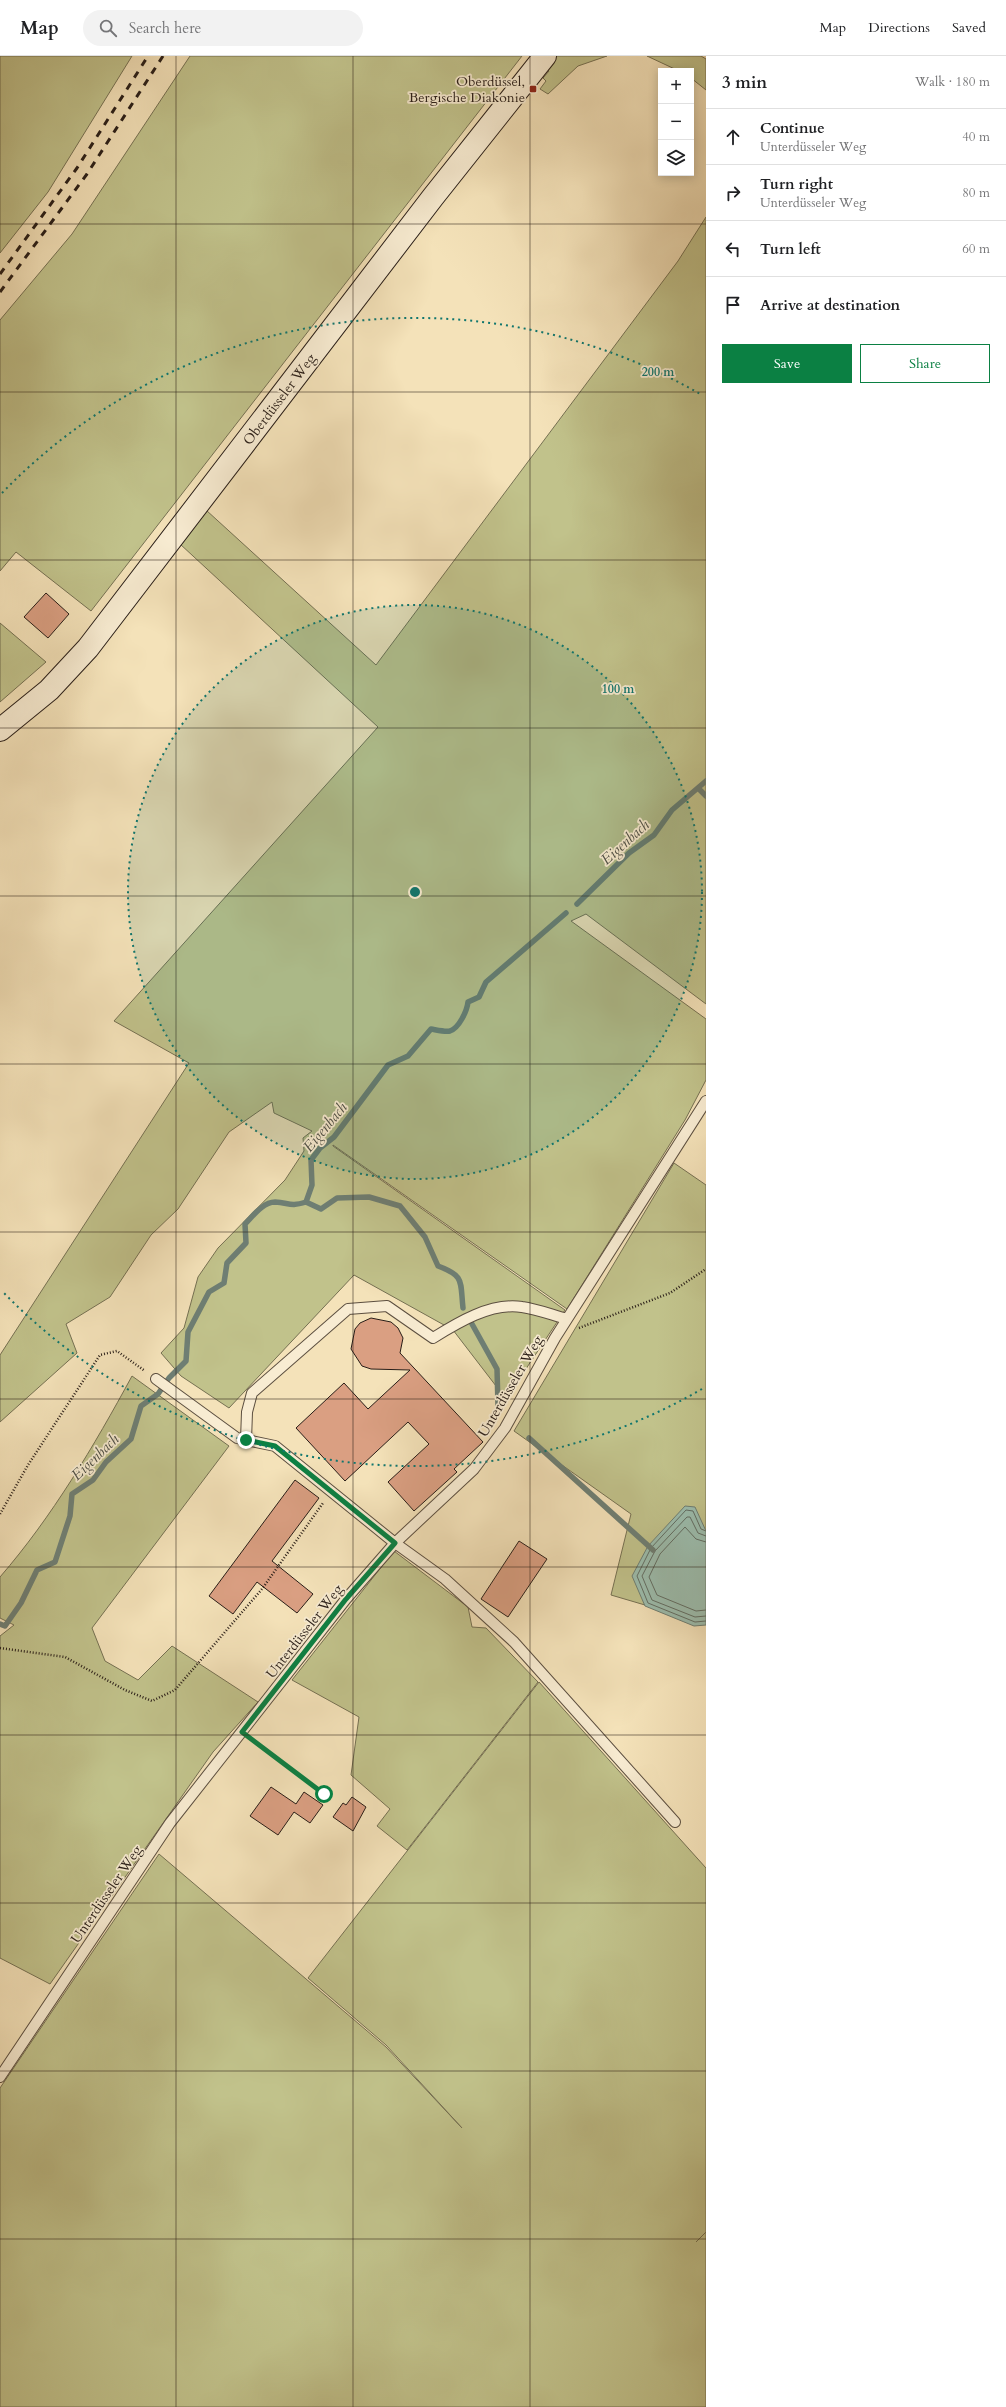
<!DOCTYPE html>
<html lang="en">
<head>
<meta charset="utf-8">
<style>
  body { margin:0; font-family:Cardo,serif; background:#f2f2f2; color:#202124 }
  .controls { position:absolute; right:12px; top:12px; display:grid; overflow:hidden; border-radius:0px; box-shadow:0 2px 10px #0003 }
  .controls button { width:36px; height:36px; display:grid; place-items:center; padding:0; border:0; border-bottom:1px solid #e0e0e0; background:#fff; color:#202124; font:20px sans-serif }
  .stop { position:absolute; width:12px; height:12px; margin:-9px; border:3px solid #0b8043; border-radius:50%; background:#fff }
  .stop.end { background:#0b8043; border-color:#fff; box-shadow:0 1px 4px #0008 }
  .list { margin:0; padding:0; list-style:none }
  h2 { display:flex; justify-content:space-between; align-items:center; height:52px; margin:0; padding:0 16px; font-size:17px }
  h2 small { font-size:13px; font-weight:400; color:#757577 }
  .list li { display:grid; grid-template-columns:26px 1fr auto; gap:12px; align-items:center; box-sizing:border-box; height:56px; padding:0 16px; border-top:1px solid #e0e0e0 }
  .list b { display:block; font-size:15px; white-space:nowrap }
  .list p { margin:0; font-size:13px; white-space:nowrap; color:#757577 }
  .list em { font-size:13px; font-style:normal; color:#757577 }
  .actions { display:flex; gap:8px; padding:12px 16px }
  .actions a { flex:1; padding:9px 0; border:1px solid #0b8043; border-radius:0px; text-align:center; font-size:14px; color:#0b8043 }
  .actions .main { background:#0b8043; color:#fff }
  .icon { flex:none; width:22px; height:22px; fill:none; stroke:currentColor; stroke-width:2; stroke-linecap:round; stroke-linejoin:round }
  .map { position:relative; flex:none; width:706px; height:2351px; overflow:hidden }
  header { display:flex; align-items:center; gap:24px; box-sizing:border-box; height:56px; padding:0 20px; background:#fff; border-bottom:1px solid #e0e0e0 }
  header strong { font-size:19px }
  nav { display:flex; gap:22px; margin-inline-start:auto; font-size:14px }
  .search { width:280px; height:36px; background:#f2f2f2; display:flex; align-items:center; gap:10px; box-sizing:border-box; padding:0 14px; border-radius:22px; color:#757577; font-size:15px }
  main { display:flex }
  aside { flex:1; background:#fff }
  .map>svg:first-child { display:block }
  .green { fill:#c1c28b; stroke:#757052 }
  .water { fill:#9cbeaf; stroke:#6e7e73 }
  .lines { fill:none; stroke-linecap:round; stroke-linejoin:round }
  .shore { stroke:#626e64; stroke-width:1 }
  .stream { stroke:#6e7e73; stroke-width:5.5 }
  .building { fill:#da9f82; stroke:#291e18 }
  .lane-casing { stroke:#5c4f40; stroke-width:12 }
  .secondary-casing { stroke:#291e18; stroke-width:24 }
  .path { stroke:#291e18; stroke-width:2.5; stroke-dasharray:1 2; stroke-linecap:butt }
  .lane { stroke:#f8ecd2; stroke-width:10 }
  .secondary { stroke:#f8ecd2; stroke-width:22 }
  .rail { stroke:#291e18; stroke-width:3; stroke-dasharray:7 7; stroke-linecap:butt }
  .route { stroke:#0b8043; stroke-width:5 }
  .grid { fill:none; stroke:#291e18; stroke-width:1; stroke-opacity:0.55 }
  .ring { fill:none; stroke:#0f766e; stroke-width:2; stroke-dasharray:2 4 }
  .poi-dot { fill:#8f2418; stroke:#f8ecd2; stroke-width:1.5 }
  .labels { text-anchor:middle; stroke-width:3.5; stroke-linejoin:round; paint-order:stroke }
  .poi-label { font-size:14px; fill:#291e18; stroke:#f8ecd2; text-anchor:end }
  .street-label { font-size:14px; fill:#291e18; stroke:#f8ecd2 }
  .water-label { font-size:15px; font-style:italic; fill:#4c4e45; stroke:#f8ecd2 }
  .centre { fill:#0f766e; stroke:#f8ecd2; stroke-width:2 }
  .ring-label { font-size:12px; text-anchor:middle; font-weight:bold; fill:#0f766e; stroke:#f8ecd2; stroke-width:3.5; stroke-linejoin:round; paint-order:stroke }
</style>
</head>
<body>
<header>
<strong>Map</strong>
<div class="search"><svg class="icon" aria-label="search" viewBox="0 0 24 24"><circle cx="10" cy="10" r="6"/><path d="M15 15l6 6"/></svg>Search here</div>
<nav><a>Map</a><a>Directions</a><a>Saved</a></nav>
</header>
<main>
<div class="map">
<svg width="706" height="2351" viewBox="0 0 706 2351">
  <rect width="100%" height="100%" fill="#f4e2b9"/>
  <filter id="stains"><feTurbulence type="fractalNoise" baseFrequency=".005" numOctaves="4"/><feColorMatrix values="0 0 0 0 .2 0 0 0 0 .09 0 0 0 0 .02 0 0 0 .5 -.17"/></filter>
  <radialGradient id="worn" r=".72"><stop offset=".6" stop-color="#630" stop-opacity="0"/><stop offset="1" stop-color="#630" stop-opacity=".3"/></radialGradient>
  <path class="green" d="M0,0h132l-84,136 -48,61z
    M190,0h332l-431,555 -75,-59 -16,19v-251l72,-86z
    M555,0h52l-29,10 -30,28 -8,-5 6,-8 -3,-3 6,-7 -3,-2z
    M647,0h54l5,3v31l-15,-12v-7h-12z
    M706,161v787l-120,-90 -15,7 135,98v61l-21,40 -118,189 -234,-164v1l232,164 -59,89 -53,-69 -99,-55 -125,133 -48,-32 -20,-23 23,-25 14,-51 20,-29 67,-68 19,-29 -1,-13 9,-7 -38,-18 -2,-11 -43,30 -51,77 -27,26 -41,62 -44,27 11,29 -77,69v-67l189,-292 -75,-42 264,-294 -198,-183 26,-34 170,155 302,-404z
    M0,567l46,39 -46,40z
    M674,1107l32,22v438l-95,-28 20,-81 -117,-83z
    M132,1320l97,70 -137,182 13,33 33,19 34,-34 86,56 -45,50 -163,232 -50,-26v-322l14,-11 -14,-7v-41c52,-60 94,-131 132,-201z
    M394,1495l74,56 4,20 14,1 52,54 -131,168 -30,-24 13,-17 -39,-34 8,-58 -67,-37z
    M539,1626l167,186v364l-10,10 10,-10v175h-706v-319l159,-234 227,193 76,81 -76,-83 -78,-67z"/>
  <path class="water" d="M685,1450l10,1 11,24v94l-12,1 -49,-20 -13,-30 16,-30z"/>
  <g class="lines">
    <path class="shore" d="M706,1475l-5,-2 -8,-18 -7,-1 -35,38 -14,28 11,27 47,19 11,-1
      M706,1480l-8,-3 -8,-16h-3l-32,34 -13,25 10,24 43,17 11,-1
      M706,1486l-10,-3 -11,-12 -25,27 -11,23 8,18 39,16 10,-1"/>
    <path class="stream" d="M698,732l8,8
      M577,848l52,-51 25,-18 18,-25 34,-29
      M306,1146l15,7 16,-11 32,-1 31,9 25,31 13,29c27,10 22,15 25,42
      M472,1268l25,45 1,37
      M529,1382l124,112
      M0,1568l5,2 16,-23 16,-33 18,-8 15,-46 2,-22 21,-14 13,-18 25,-23 10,-33 17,-12 11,-16 17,-17 2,-29 21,-40 15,-9 3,-20 19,-20 -1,-19c8,-8 18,-22 30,-22 15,1 15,5 31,0l6,-17 -1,-25 9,-12 14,-11 54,-72 20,-9 23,-27c6,1 14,3 19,2 9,-3 17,-20 18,-29l11,-5 7,-15 80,-69"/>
  </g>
  <path class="building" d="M46,537l23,21 -21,24 -24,-21z
    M371,1262l20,4 7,6 5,10 -3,15 83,89 -29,27 3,3 -43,39 -26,-29 41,-38 -21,-22 -63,59 -49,-53 48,-45 24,26 42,-39 -39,-1 -9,-3 -11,-17 4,-20 5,-6z
    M295,1424l24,18 -47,63 41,33 -16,19 -40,-31 -24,32 -24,-18z
    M519,1485l28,18 -39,58 -27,-18z
    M271,1731l25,17 8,-12 19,13 -13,18 -16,-11 -16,23 -28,-19z
    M352,1741l14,10 -13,24 -20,-14 10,-14 3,2z"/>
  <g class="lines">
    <g class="lane-casing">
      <path id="lane" d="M156,1323l81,59 38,8 120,97 50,36 69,63 161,180
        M246,1384l1,-28 5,-19 96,-84 39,-3 46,32c24,-15 58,-36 89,-31 15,2 30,8 45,12
        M0,2021l170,-254 176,-224 49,-56 79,-74 31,-41 50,-90 151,-237"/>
    </g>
    <g class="secondary-casing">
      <path id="secondary" d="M0,674l49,-40 39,-42 345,-451 112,-141"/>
    </g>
    <path class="path" d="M579,1272l91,-35 36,-24
      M0,1458l28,-49 72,-110 17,-4 28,20
      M0,1592l65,9 60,33 27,11 23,-11 87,-101 61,-86
      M253,1685l71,52"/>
    <use href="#lane" class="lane"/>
    <use href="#secondary" class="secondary"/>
    <path class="rail" d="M0,218l77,-106 71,-112
      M0,236l87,-118 76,-118"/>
  </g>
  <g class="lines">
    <path class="route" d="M246,1384l29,6 120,97 -49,56 -104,133 82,62"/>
  </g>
  <path class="grid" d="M176,0v2351M353,0v2351M530,0v2351M0,168h706M0,336h706M0,504h706M0,672h706M0,840h706M0,1008h706M0,1176h706M0,1343h706M0,1511h706M0,1679h706M0,1847h706M0,2015h706M0,2183h706"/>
  <circle cx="415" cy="836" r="287" fill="#0f766e" fill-opacity=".12"/>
  <g class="ring">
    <circle cx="415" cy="836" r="287"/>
    <path d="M702 1333A574 574 0 0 1 2 1235M2 437A574 574 0 0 1 702 339"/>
  </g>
  <rect class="poi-dot" x="529" y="29" width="8" height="8" rx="2"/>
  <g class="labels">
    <g class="poi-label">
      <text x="525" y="30">Oberdüssel,<tspan x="525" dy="16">Bergische Diakonie</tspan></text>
    </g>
    <g class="street-label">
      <text transform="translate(279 343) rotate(-53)" y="5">Oberdüsseler Weg</text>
      <text transform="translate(510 1330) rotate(-60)" y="5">Unterdüsseler Weg</text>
      <text transform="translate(304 1575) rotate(-52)" y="5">Unterdüsseler Weg</text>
      <text transform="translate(106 1838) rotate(-56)" y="5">Unterdüsseler Weg</text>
    </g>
    <g class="water-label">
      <text transform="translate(625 786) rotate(-42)" y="5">Eigenbach</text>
      <text transform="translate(325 1071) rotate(-50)" y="5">Eigenbach</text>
      <text transform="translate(95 1401) rotate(-44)" y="5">Eigenbach</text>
    </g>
  </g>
  <circle cx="415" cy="836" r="6" class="centre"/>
  <g class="ring-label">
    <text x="658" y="320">200 m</text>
    <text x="618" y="637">100 m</text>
  </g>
  <rect width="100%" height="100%" filter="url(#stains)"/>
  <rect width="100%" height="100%" fill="url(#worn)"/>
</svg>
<div class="controls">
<button>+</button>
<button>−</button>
<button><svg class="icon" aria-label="layers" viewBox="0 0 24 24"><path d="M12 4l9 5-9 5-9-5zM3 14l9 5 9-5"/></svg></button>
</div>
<div class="stop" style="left:324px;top:1738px"></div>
<div class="stop end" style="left:246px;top:1384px"></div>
</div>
<aside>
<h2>3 min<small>Walk · 180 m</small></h2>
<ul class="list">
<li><svg class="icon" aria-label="ahead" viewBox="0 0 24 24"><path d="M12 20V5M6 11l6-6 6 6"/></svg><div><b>Continue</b><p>Unterdüsseler Weg</p></div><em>40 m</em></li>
<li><svg class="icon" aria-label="right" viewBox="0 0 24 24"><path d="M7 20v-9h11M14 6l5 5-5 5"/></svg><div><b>Turn right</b><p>Unterdüsseler Weg</p></div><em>80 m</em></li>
<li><svg class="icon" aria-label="left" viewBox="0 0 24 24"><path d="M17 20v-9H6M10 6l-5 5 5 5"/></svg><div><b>Turn left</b></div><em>60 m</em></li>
<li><svg class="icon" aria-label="arrive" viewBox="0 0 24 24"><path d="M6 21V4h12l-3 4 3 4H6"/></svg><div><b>Arrive at destination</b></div></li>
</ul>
<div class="actions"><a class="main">Save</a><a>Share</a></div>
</aside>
</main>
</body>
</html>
